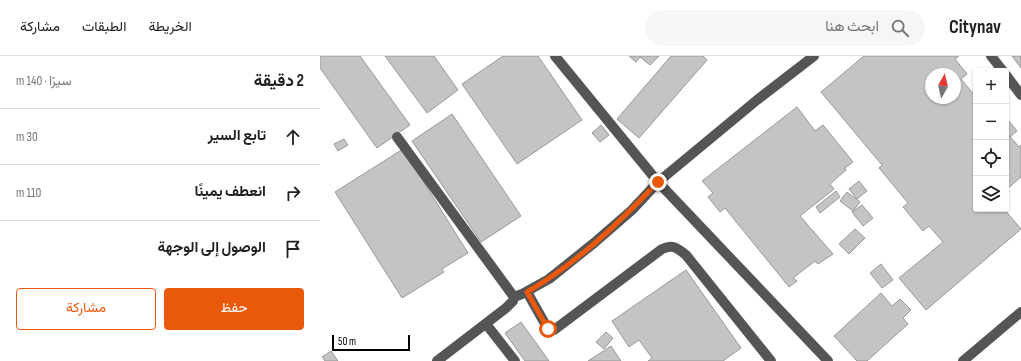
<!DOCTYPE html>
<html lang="ar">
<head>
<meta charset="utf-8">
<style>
  body { margin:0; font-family:"Sofia Sans Condensed",Vazirmatn,sans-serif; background:#f6f6f6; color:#202124; direction:rtl }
  .controls { position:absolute; right:12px; top:12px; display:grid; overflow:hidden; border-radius:4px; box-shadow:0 1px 3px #0004 }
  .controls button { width:36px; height:36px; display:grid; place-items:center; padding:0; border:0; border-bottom:1px solid #e0e0e0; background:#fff; color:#202124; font:20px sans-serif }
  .compass { position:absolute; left:605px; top:12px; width:36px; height:36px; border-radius:50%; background:#fff; box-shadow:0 1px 3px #0004; rotate:8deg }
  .scale { position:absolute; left:12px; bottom:10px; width:78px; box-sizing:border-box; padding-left:4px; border:2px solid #000; border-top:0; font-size:11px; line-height:14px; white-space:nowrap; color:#000; -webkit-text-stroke:3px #fff; paint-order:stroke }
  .stop { position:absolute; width:12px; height:12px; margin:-9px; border:3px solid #ea580c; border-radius:50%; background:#fff }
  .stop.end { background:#ea580c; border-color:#fff; box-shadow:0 1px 4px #0008 }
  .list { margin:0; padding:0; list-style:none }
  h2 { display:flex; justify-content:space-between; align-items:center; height:52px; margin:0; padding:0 16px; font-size:17px }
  h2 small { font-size:13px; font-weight:400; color:#757577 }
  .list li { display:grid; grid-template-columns:26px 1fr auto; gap:12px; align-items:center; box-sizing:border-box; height:56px; padding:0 16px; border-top:1px solid #e0e0e0 }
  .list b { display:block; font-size:15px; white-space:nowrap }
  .list em { font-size:13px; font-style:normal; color:#757577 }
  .actions { display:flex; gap:8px; padding:12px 16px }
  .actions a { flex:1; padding:9px 0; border:1px solid #ea580c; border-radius:4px; text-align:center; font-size:14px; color:#ea580c }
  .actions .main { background:#ea580c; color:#fff }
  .icon { flex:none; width:22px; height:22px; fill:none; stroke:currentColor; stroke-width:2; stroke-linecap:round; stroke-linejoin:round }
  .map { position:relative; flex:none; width:701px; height:305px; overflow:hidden; direction:ltr }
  header { display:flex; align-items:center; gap:24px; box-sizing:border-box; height:56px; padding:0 20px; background:#fff; border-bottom:1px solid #e0e0e0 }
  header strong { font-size:19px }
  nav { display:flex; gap:22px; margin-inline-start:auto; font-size:14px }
  .search { width:280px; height:36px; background:#f6f6f6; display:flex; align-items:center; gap:10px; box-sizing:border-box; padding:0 14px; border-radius:22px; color:#757577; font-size:15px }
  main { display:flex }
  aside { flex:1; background:#fff }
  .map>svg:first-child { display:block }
  .building { fill:#c4c4c4; stroke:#999; fill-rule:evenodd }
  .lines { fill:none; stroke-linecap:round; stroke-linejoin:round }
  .minor { stroke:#555; stroke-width:10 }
  .route { stroke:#ea580c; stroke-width:5 }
</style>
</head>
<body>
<header>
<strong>Citynav</strong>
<div class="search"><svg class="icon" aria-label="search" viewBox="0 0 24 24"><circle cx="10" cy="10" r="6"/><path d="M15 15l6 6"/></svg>ابحث هنا</div>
<nav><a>الخريطة</a><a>الطبقات</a><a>مشاركة</a></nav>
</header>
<main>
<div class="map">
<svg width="701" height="305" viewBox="0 0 701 305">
  <rect width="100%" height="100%" fill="#fff"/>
  <path class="building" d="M0,0h40l50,69 -33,23 -57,-80z
    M65,0h49l24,34 -31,23z
    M183,0h35l44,64 -65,44 -55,-80z
    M309,0h30l-9,9 -10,-8 -4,5z
    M351,0h32l4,4 -68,78 -22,-19z
    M544,0h95l-4,3 12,15 -6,5 15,18v112h28l17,20 -95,81 -27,-32 44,-36 -14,-16 -6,5 -20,-24 5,-4 -29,-35 3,-3 -61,-73zM611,18h24v24h-24z
    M692,0h9v12z
    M477,51l18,24 8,-6 30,37 -8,6 1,2 -16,14 4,5 -34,27 33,38 -15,10 -3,-3 -22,17 4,3 -8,6 -64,-79 -5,4 -12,-15 5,-4 -11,-12z
    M132,58l69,102 -40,26 -69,-101z
    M689,65l8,10 -7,6 -4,-5v-9z
    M281,69l8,10 -9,7 -8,-9z
    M686,76l13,15 2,-2v32l-15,13z
    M24,83l4,6 -10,6 -4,-7z
    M83,93l65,104 -26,16 2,3 -42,26 -67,-106z
    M539,125l8,10 -10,8 -8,-10z
    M516,135l4,6 -20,16 -4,-6z
    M527,136l13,10 -7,9 -13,-10z
    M542,149l11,13 -10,8 -11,-14z
    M535,173l10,9 -16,16 -10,-10z
    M561,208l12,16 -11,8 -12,-15z
    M366,214l55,78 -18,13h-75l4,-3 -13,-18 -10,7 -17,-26z
    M561,237l11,13 8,-7 11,11 -8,8 5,6 -41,37h-10l-23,-25z
    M201,266l28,39h-24l-20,-28z
    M286,276l7,6 -9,11 -8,-7z
    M291,290l10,15h-33z
    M11,295l7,10h-13l-3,-4z"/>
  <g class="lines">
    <path class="minor" d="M235,0l103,126 170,179
      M671,0l12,15
      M686,19l15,20
      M77,81l117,160
      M207,236l21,37 6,1 108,-81c11,-5 15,-1 24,6l85,106
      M194,241l8,-3 27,-15 45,-36 38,-33 26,-28 99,-82 57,-44
      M166,268l29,37
      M117,305l69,-53 7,-7 1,-4
      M643,305l58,-49"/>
  </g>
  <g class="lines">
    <path class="route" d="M228,273l-21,-37c50,-29 92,-69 131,-110"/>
  </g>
</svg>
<div class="controls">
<button>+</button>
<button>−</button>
<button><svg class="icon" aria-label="locate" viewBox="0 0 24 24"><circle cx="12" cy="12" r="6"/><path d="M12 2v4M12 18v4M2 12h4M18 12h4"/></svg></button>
<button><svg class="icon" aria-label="layers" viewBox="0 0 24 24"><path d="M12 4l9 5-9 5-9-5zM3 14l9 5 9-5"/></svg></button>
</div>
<svg class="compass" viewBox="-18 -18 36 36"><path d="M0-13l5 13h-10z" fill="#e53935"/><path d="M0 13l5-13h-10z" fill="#757577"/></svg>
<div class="scale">50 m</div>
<div class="stop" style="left:228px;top:273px"></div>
<div class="stop end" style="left:338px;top:126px"></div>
</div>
<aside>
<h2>2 دقيقة<small>سيرًا · 140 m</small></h2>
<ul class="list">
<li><svg class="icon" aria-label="ahead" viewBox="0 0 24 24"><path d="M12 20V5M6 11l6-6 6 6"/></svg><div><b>تابع السير</b></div><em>30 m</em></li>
<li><svg class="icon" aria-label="right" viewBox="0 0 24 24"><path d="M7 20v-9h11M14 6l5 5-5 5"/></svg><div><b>انعطف يمينًا</b></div><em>110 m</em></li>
<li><svg class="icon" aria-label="arrive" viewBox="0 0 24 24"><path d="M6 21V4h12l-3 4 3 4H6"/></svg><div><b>الوصول إلى الوجهة</b></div></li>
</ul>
<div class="actions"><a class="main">حفظ</a><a>مشاركة</a></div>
</aside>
</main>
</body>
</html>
